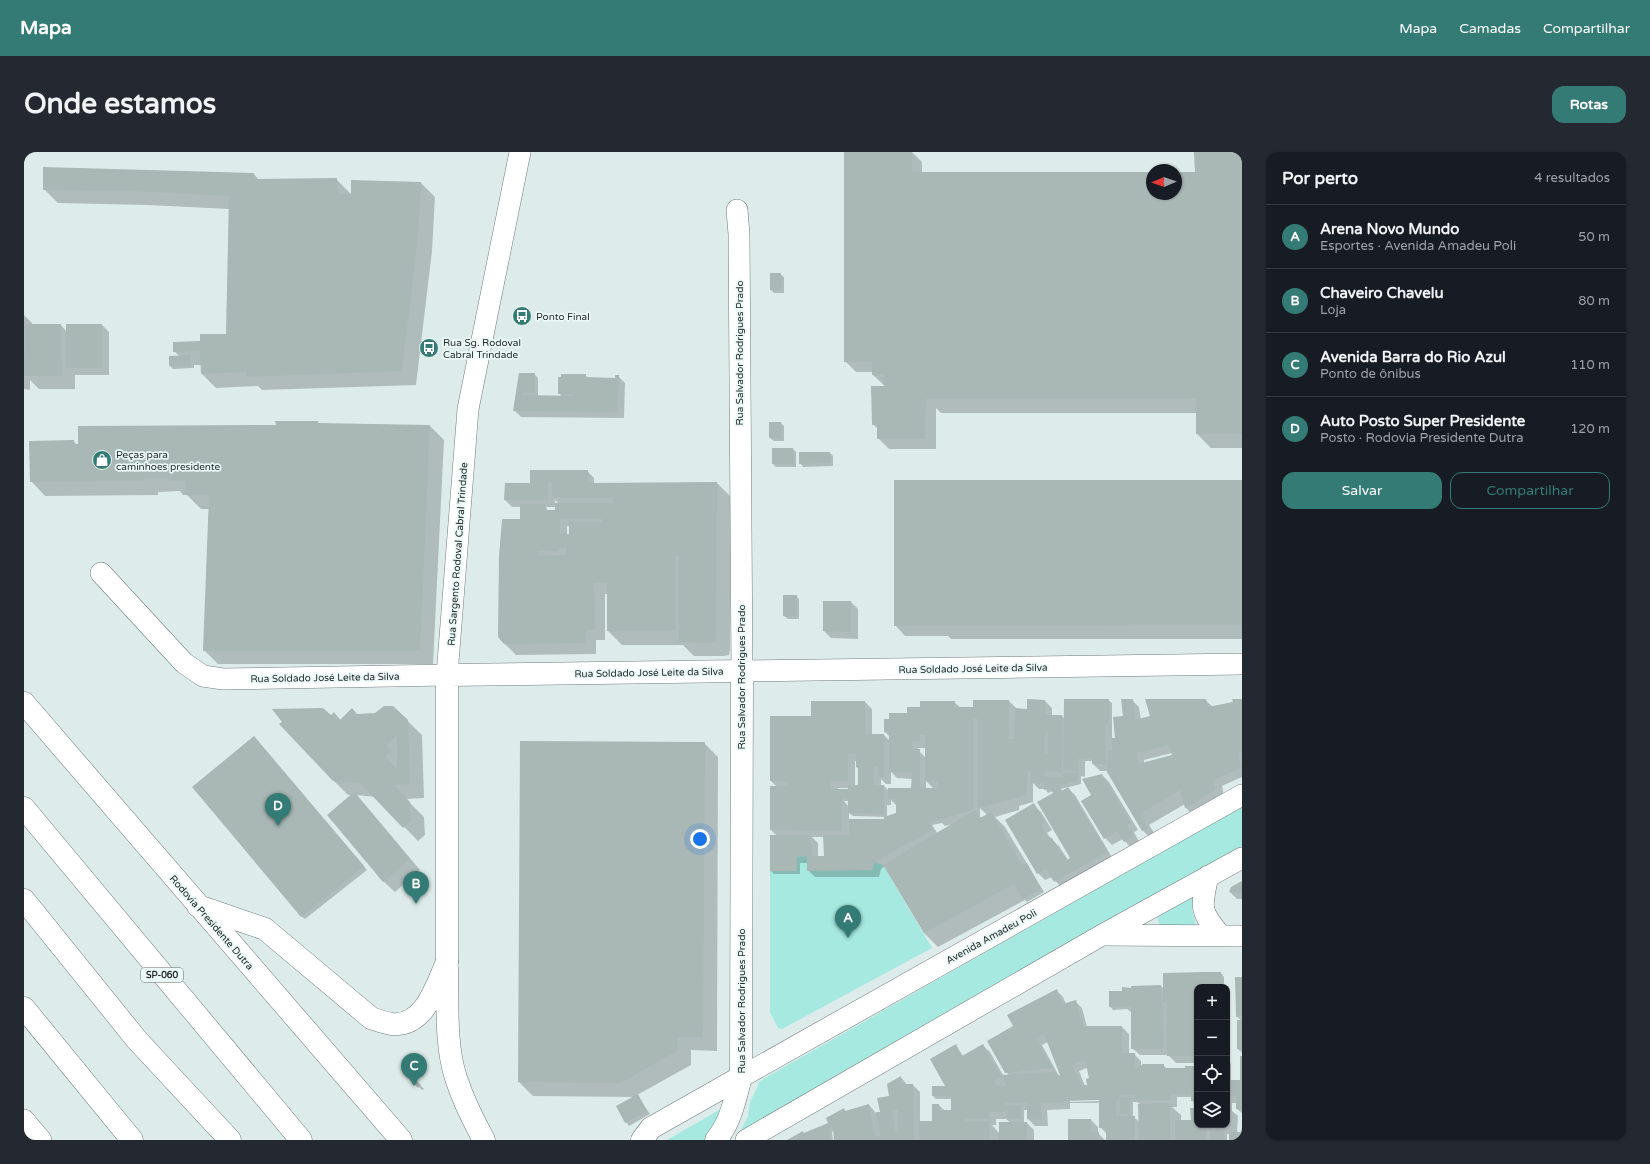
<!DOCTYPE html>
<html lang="pt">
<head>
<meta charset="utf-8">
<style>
  body { margin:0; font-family:"Varela Round",sans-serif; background:#242831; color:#f1f3f6 }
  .controls { position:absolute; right:12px; bottom:12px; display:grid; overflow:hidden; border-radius:8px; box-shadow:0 1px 3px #0004 }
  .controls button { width:36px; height:36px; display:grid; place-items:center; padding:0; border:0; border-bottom:1px solid #363941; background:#171b24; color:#f1f3f6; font:20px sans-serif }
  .compass { position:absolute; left:1122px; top:12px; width:36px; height:36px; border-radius:50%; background:#171b24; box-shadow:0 1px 3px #0004; rotate:268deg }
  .you { position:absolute; left:676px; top:687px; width:14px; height:14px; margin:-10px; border:3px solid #fff; border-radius:50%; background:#1a73e8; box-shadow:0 0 0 6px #1a73e833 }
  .badge { display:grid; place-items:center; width:26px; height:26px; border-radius:50%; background:#337b74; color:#fff; font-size:13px; font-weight:700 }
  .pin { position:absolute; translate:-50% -33px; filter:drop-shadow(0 1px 2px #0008) }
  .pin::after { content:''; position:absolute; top:21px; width:14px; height:12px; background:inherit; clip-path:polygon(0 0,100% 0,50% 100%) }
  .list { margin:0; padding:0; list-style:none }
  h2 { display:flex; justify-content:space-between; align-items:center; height:52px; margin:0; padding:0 16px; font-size:17px }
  h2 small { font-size:13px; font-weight:400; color:#9ea1a6 }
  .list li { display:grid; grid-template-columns:26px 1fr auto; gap:12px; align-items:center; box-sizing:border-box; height:64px; padding:0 16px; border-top:1px solid #363941 }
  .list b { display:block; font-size:15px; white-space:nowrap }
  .list p { margin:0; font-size:13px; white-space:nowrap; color:#9ea1a6 }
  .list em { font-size:13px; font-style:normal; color:#9ea1a6 }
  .actions { display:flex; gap:8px; padding:12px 16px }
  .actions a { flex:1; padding:9px 0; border:1px solid #337b74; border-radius:12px; text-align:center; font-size:14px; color:#337b74 }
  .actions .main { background:#337b74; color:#fff }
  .icon { flex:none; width:22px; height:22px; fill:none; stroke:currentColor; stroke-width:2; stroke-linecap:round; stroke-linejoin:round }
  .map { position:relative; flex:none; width:1218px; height:988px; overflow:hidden; border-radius:12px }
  header { display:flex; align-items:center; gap:24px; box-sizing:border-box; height:56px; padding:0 20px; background:#337b74; color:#fff }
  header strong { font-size:19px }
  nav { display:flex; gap:22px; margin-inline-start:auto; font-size:14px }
  .intro { display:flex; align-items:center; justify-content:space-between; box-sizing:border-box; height:96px; padding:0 24px }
  h1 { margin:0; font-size:28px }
  .button { padding:10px 18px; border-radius:12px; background:#337b74; color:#fff; font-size:14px; font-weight:700 }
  main { display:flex; gap:24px; padding:0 24px }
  aside { flex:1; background:#171b24; border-radius:12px; box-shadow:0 1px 3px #0004 }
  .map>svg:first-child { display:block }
  .green { fill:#a5e9e1 }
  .shadow { fill:#0003; fill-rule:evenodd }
  .building { fill:#a9b7b5; fill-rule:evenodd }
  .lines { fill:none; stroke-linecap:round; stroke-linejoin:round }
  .street-casing { stroke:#707d7b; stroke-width:22 }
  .secondary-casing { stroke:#707d7b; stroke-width:23 }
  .highway-casing { stroke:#707d7b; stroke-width:23 }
  .street { stroke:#fff; stroke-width:21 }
  .secondary { stroke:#fff; stroke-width:22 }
  .highway { stroke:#fff; stroke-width:22 }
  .labels { text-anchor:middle; stroke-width:3.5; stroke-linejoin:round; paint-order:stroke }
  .shield { fill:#eaf9f7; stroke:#616a68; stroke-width:1 }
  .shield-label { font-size:9px; font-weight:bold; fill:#262c2b }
  .poi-label { font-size:10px; fill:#262c2b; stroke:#eaf9f7; text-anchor:start }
  .street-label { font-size:10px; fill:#262c2b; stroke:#eaf9f7 }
</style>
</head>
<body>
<header>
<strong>Mapa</strong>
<nav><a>Mapa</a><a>Camadas</a><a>Compartilhar</a></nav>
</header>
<div class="intro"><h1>Onde estamos</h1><a class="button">Rotas</a></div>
<main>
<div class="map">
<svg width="1218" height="988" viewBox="0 0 1218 988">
  <rect width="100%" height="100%" fill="#ddecea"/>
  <path class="green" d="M1218,654v40l-285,160 -217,126 8,-16 2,-14 10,-21z
    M853,703l-2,7 8,3 49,83 -150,81 -4,-1 -8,-16v-155z
    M1170,742l-2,16 4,15 -30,1 -7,-2 -2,-8z
    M702,954l-8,25 -13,9h-38z"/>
  <path class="shadow" d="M821,0h67l10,10v11h230v21h24v-21h20l-1,-21h47v296h-31l-14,-14v-21h-256l-5,-5v41h-47l-11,-11v-9l-5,-5 13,-37 -13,-12v-3h-17l-11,-11z
    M230,22l5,6 77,-1 16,16 69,-12 14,14 -3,54 -16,134 -154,5 -4,-4 -42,2 -14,-14v-9h-8v3l-21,1 -3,-3 10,-9 -6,-6 53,-16 2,-126 -82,-4 -89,-2 -14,-14z
    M756,122l4,3v16h-10l-3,-3z
    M0,163l8,8v2h29l6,7 35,-7 7,7v43h-34v14h-36l-9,-9v10l-6,-1z
    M510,222l4,4v18l24,1 -3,-4 26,-18 3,3 28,1 2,-3 7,7 -1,35 -103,-1 -7,-7 2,-16z
    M294,270l2,2 110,2 14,14 -11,224h-215l-14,-14 5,-141h-8l-14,-14h-4l-3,-4 -22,1v3l-113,1 -14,-15 42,-40 4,4z
    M757,271l3,3v15h-10l-4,-3z
    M769,297l3,3v15h-20l-3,-3z
    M806,301l3,3v10l-30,1 -3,-4z
    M563,319l7,7v6l123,-1 14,14 -1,153 -1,5 -6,1h-29l-11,-11h-61l-14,-14v-37h-3v46h-9v14l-80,1 -11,-11 16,-124v-13h-9l-7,-7 1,-16h25zM531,348l4,4h-4zM522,355h10v4h-8zM543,374h3v9h-3z
    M1218,329v158h-291l-3,-3h-43l-10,-11z
    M772,444l3,3v20h-11l-4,-3z
    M827,450l7,7v30l-27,-1 -7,-7z
    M1084,548l4,3v36h4l8,-22 8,-17 7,7 2,13 64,-20 8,7 29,-7v77l-20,9 3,15 -29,17 -11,-11v-3l-36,21 9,14 -4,2 -11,-10 -35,-60h-8l-7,-7v-3h-8v16l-4,-1v8l-20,5 2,2 5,-3 7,7 38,64 -51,29 -10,-11 -7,3 -7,-7 -4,-68 7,7 11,18 -5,3 4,6 8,7 9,14 4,-2 -18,-65 -1,-2 -5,2 -3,-4h-6l-6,-6v19l-14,4v4l-24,7 10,10 39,65 -17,10 -2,-2 -87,47 -14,-14 -39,-67 -4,3 -2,8h-64l-7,-7v-7h-8v11h-26l-3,-3 6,-35 -6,-6v-43h6l-6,-6 41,-64 53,-15 7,7v26h12l6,6v-4l-5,-5 23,-18 13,-6 33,-6 7,6h11l37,-7 8,8 11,1 17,-9 7,7v8h10l3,3zM894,596h8v10l-8,-8zM1148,601l1,2 -29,8v-3zM831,609h2l2,8v17h-4zM867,620l6,6 15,1v10l-23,2 -5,-5h-3v-7l5,5h5zM902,629l8,8h-8zM814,636h11v2h-11zM867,648l6,6v8l-10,3v-12h4zM820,649h5v6zM956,656l7,7 -5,3 -2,-1zM825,661l4,3 32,1v3h-36zM918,671l3,3 8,-2 -15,10 -6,-9zM788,685h12l1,20h-7v-14z
    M369,555l29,28 2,63 -18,1 18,18 1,18 -7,6 -43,-44 -18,-2 63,75 -25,22 -11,-10 -55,-67 23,-20h-4l-14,-14 -3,-64 3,-3 7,6 17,-5 18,-1z
    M233,589l110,129 -62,49 -4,-3z
    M680,591l14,14 -1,294 -26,-1v15l-54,30 13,19 -21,12 -3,-4 8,-25 -101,-1 -14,-14z
    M1078,623l7,7 29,48 -4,2 6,12 -8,5 -9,-10 -11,6 -7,-7 -12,-43z
    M1218,730v17h-5l-7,-7z
    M1197,821l3,4v10h-27v76h-21l-8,-8h-28l-8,-7v-35l-5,-4 -14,1 -3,-4 13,-14 38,-6 3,3z
    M1218,826v75l-4,-4v-28h3l-4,-5z
    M1032,838l7,7 3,7 9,-3 7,7 5,19h35l7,7v20h5l7,7v4h22l4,4h19l11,-2v58h30v-65l4,4v17h10l1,-24v56l-5,-4v-6h-5v8l6,5 -1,17h5v7h-12v-6h-3v6h-120v-6l-7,-7v-24h-30v6l-23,1 1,16h-13l-7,-7v-9h-4v13h3l7,7v10h-199l-1,-9 -2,1 1,8h-44l40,-16 15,-15 2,3 23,-7 7,8h5l20,-36 6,8h6l7,7v30h13v-17h6l6,6h7v-12h-16l-3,-3 15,-9 7,-42 8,11 19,-11 8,7 13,23h6l-3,-3 8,-46zM1024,890l14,34h-3l-17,-31zM1063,916l3,11 -2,7h-3l-6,-15zM1153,945h15l3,13 -3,11h-11v-6l-9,-8h5zM1079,947v2l-33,1v-2zM1109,950h4l3,2v18l-7,-5zM972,967h10l5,4 -11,11 -8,-9h4z
    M1203,893l2,2 1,12h-3z
    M382,919l18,18 -2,1 -18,-17z
    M1067,968l7,7v6l7,7h-36z"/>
  <path class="building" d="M820,0h68v20h240v22h24v-22h19l-1,-20h48v282h-46v-35h-270l-1,40h-48v-15l-5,1 -1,-39h13v-11h-12v-13h-28z
    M19,15l211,6v6l83,-1 1,16h13v-14l70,2 -3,55 -16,134 -155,6v-5l-46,2 -1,-23 -27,1v-10l27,-1v-7h26l3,-138 -96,-5 -90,-1z
    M746,121h11v17h-11z
    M1,172h36l1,52h-38z
    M42,172h36v44h-36z
    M167,203v11h-22v-10z
    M495,221h16v20h-13v2l52,1v-2h-16v-17h3v-3h25v3l29,1v-3h4l-2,37 -104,-1z
    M251,269h43v2l112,2 -10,226h-217l6,-156h-23v-14h-18v-3h-24v3l-114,1 -1,-41 45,-1v4h4v-18l198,-1z
    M745,270h12v16h-12z
    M748,296h21l1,16h-22z
    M775,300h31v11l-31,1z
    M506,318h58v13l129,-1 -1,154 -1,5 -6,2 -30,-1v-86h-4v75h-68v-48h-13l1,47h-9v13l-82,1 -6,-7 1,-81 3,-37h18v-15h25v6h10v-7h58v-5h-61v-15h-4v17h-44l1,-17h25zM536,367h42v3h-33v12h-9zM534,396h9v7l-29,1v-5h20z
    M870,328h348v145l-348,1z
    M759,443h14l-1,21h-13z
    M799,449h28v31l-28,-1z
    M1003,547l18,1v15h17v57l-17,-1 -1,6h19v-4h15v8l-19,5 3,5 6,-4 39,65 -53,30 -8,-13 -9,5 -32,-54 29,-17 11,20 -4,2 7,12 4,1 11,19 2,-1 2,4 3,-2 -33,-56 16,-9 -3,-5 -6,2v-8l-13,1v-12h-4v24l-49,13v-89h-5v91l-43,12 3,7 -58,33 -3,8 -65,1v-15h-10v15h-27v-36h41l1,21h12l-1,-21h26v-16h35v-2l12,-4v-14h-8v-11h23l1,-16h-23v-40h-5v-13h5v-6h18v-6h13v-6h35v6h18v-7h36v39h5l1,-31 12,1zM1021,580h3v23h-4zM896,583h5v46l13,1v6h-18v-39h-8v-8h8z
    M1040,547h45v25l-4,1 1,39h-14v-6l-14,1v12l-15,-1z
    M1097,547h12l2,21 15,-4 -5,-17h61l2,8 25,-5 -1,-3h10v53l-4,1 3,15 -28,12 2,10 -30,18 -5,-18 -40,24 8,14 -6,3 -35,-59 1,-21 4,-1 -1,-12h4l-2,-21 10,-1zM1145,593l3,10 -34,9 -1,-11z
    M787,549h54v33h19v43h-6v-10h-4v18h10v29l-36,-1v-14l-6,-1v33l-72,-1v-44h18v-5h-18v-65h41zM824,602h8v13l2,1v17h-10v4h-17v-8h17z
    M360,554h9l15,14 2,64 -16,1 16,17 1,19 -8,7 -43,-45 -27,-2 -54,-57 3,-2 -10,-13 51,-1 8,7 3,-3 6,8 12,-12 5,6 18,-1zM373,583v35l-12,-14 6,-5 -5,-6z
    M230,584l110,130 -63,51 -109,-130z
    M496,589l185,1 -2,295h-26v14l-57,32 -102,-1z
    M1078,622l29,49 -4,2 7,11 -10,6 -7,-11 -13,8 -23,-38 10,-6 -9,-16z
    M330,640l56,67 -27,23 -56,-67z
    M951,658l5,8 11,-6 31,53 5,-2 14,26 -18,10 -9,-15 -90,49 -41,-68z
    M1218,729v12l-13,-1 2,-5z
    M1181,820h16v15h-24v69h-30v-54h-4v-29z
    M1211,825h7v39l-6,1z
    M1137,833l3,64h-33v-42h-22v-16h13v-4l9,1v-2z
    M1033,837l5,15 14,-4 7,26h39v27h13v14l7,-1v-2h22v4h21v-2h12v59h30v-17h4v19l-25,1v12h-31v-20h16l-1,-12h4v-7h-3v-7h-21v6h-36l1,-5h-16v5l-3,1v15h19v24h-29v-12h-7v-28l-36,1v2h-22v17l-14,-1v-16h-22v2h16v14h-15v-12l-1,5h-16v7h-24v2h24v19h-70v-19h13v-17h7v6h12v-14h-19v-10h13l-15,-27 26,-15 6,12 21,-12 17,31 55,-3 2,4 3,-1 -16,-41 -9,4 18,30 -48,5 -18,-32 26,-15 -6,-11zM1061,908l4,18 -3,1 1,6h-6l-9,-21zM978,924l5,10h-11l-3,-5z
    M1213,868h5v29h-5z
    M1216,904h2v53h-6v-13h-9v-16h13z
    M382,917l15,16 -3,3 -15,-15z
    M877,924v8h12l1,56h-80l-1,-12 -4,1 2,11h-44l16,-9 1,2 24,-10 -2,-5 18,-10 1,3 24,-7 6,32h6l-5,-24h4l-3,-14 12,-2 -2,-12zM868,958h6v21h-3z
    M614,942l9,17 -22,12 -9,-17z
    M1096,945h10v17h-10z
    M1146,951v37h-31l-1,-36z
    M1044,967h23v13h8v8h-31z
    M975,970h28v18h-28z
    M1186,978h14v10h-14z
    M1205,980h13v8h-13z"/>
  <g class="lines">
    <g class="street-casing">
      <path id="street" d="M713,58l2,24 3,437 500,-7
        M77,421l83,90 19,13 20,3 224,-4 21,-266 52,-257
        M1184,724c-7,32 -9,34 13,60
        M1081,783l137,1
        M717,925l501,-282
        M0,968l17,20
        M722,988l356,-205 140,-77"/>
    </g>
    <g class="secondary-casing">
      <path id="secondary" d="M423,810v-287l295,-4 -1,406c-6,22 -10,45 -25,63
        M618,988l9,-12 90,-51"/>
    </g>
    <g class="highway-casing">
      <path id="highway" d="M0,551l377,437
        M0,656l277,332
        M0,748l113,140 93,100
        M174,754l67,23 106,89c6,2 14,5 21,6 33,3 44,-38 55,-62
        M423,816c1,34 -2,77 9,110 7,22 17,42 28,62
        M0,856l108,132"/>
    </g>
    <use href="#street" class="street"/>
    <use href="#secondary" class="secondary"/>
    <use href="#highway" class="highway"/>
  </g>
  <defs>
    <g id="bus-disc" transform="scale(1)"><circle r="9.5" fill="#337b74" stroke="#eaf9f7"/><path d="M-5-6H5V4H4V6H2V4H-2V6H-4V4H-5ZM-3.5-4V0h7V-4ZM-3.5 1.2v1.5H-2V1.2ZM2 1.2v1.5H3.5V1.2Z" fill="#fff"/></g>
    <g id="shop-disc" transform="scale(1)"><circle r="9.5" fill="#337b74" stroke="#eaf9f7"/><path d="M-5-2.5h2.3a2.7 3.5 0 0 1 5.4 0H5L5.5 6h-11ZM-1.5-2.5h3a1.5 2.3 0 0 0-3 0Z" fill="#fff"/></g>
  </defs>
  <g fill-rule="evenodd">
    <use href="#bus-disc" x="498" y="164"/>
    <use href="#bus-disc" x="405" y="196"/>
    <use href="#shop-disc" x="78" y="308"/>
  </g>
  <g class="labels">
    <rect class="shield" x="117" y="816" width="42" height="14" rx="3"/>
    <g class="shield-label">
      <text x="138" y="826">SP-060</text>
    </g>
    <g class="poi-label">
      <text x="512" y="168">Ponto Final</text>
      <text x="419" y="194">Rua Sg. Rodoval<tspan x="419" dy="12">Cabral Trindade</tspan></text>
      <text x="92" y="306">Peças para<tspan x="92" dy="12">caminhoes presidente</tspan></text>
    </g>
    <g class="street-label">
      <text transform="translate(715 201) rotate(-90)" y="4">Rua Salvador Rodrigues Prado</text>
      <text transform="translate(433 402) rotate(-86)" y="4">Rua Sargento Rodoval Cabral Trindade</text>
      <text transform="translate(949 516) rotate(-1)" y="4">Rua Soldado José Leite da Silva</text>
      <text transform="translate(625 520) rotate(-1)" y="4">Rua Soldado José Leite da Silva</text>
      <text transform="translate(301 525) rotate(-1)" y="4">Rua Soldado José Leite da Silva</text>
      <text transform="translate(717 525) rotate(-90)" y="4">Rua Salvador Rodrigues Prado</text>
      <text transform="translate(188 770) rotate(49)" y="4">Rodovia Presidente Dutra</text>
      <text transform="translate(967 784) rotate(-29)" y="4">Avenida Amadeu Poli</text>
      <text transform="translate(717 849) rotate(-90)" y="4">Rua Salvador Rodrigues Prado</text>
    </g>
  </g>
</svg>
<div class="controls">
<button>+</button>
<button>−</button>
<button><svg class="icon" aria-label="locate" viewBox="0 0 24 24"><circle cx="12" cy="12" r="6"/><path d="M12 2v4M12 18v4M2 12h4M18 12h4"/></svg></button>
<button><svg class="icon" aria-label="layers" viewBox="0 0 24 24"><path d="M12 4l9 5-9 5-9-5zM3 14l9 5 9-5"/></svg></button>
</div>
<svg class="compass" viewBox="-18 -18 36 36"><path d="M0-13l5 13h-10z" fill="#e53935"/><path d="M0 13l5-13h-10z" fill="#9ea1a6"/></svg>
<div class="you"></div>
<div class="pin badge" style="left:824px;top:786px">A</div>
<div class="pin badge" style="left:392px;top:752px">B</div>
<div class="pin badge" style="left:390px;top:934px">C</div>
<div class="pin badge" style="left:254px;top:674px">D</div>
</div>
<aside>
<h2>Por perto<small>4 resultados</small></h2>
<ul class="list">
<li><span class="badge">A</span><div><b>Arena Novo Mundo</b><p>Esportes · Avenida Amadeu Poli</p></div><em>50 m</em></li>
<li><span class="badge">B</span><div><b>Chaveiro Chavelu</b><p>Loja</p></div><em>80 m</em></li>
<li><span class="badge">C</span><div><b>Avenida Barra do Rio Azul</b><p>Ponto de ônibus</p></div><em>110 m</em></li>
<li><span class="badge">D</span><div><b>Auto Posto Super Presidente</b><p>Posto · Rodovia Presidente Dutra</p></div><em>120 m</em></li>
</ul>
<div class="actions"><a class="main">Salvar</a><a>Compartilhar</a></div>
</aside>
</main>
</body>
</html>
